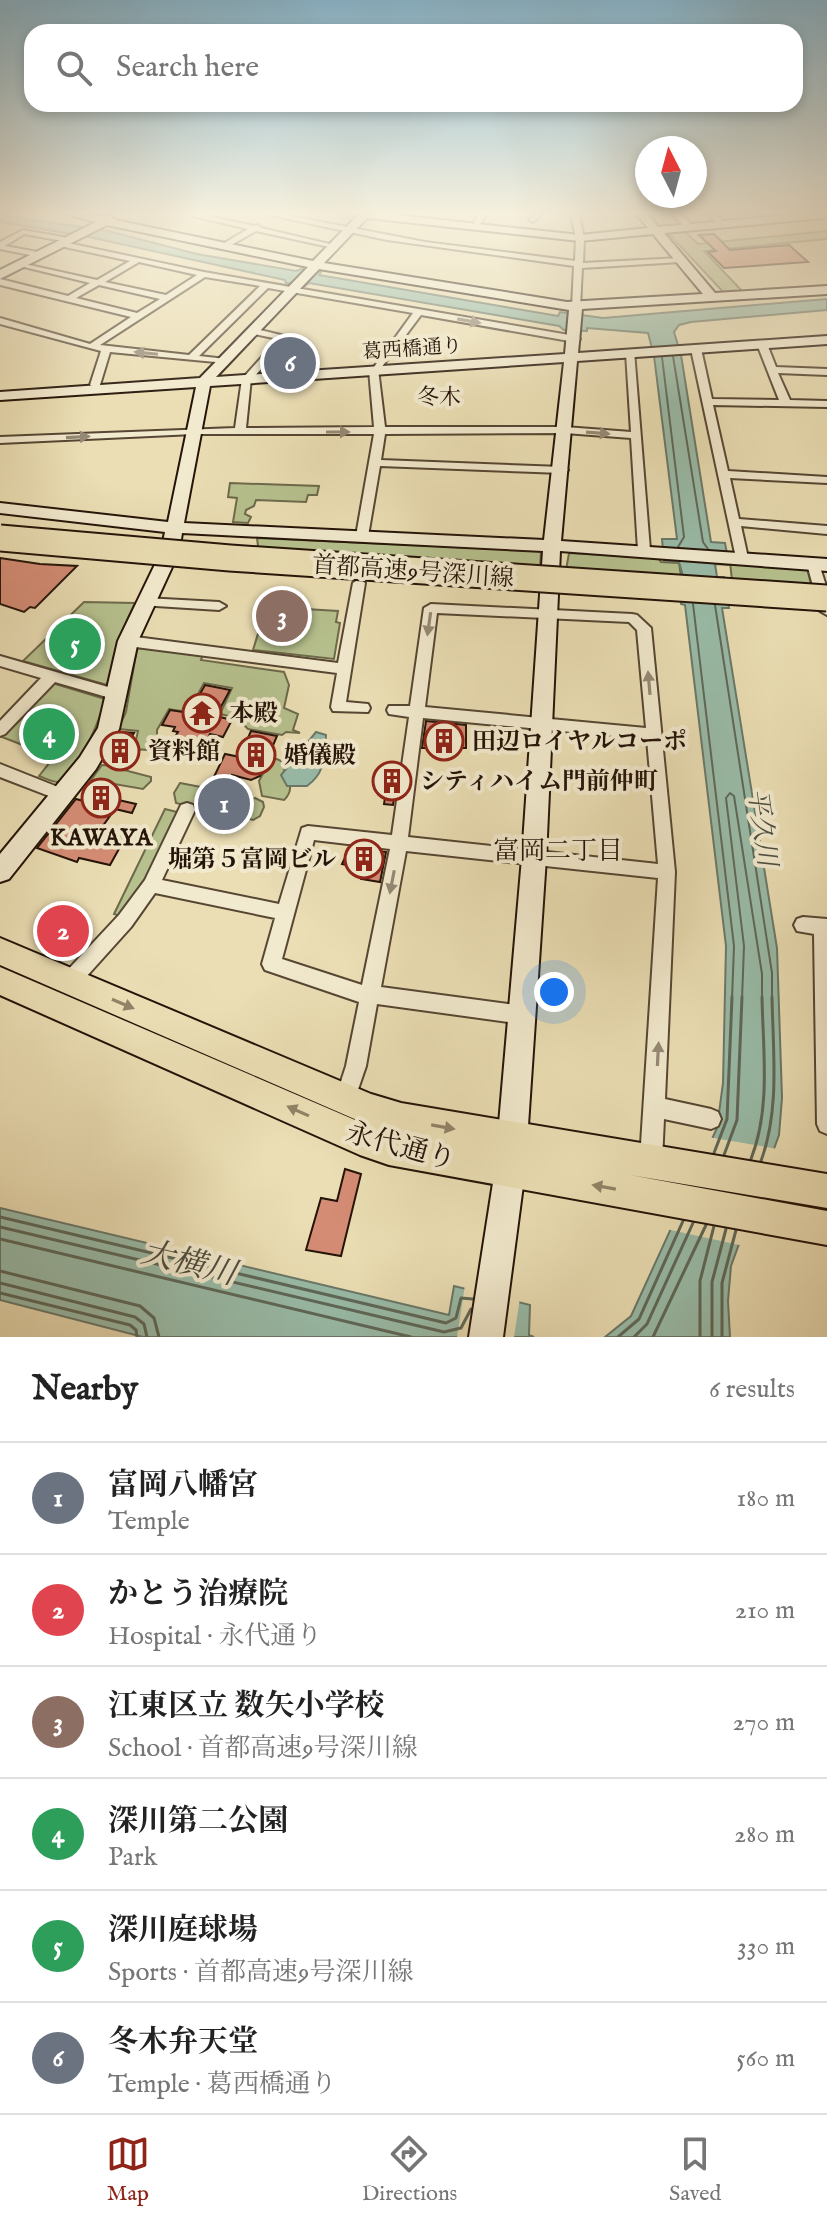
<!DOCTYPE html>
<html lang="en">
<head>
<meta charset="utf-8">
<style>
  body { margin:0; font-family:"IM FELL English","Noto Serif JP",serif; background:#f2f2f2; color:#222 }
  .compass { position:absolute; left:635px; top:136px; width:72px; height:72px; border-radius:50%; background:#fff; box-shadow:0 4px 12px #0003; rotate:354deg }
  .you { position:absolute; left:554px; top:992px; width:28px; height:28px; margin:-20px; border:6px solid #fff; border-radius:50%; background:#1a73e8; box-shadow:0 0 0 12px #1a73e833 }
  .badge { display:grid; place-items:center; width:52px; height:52px; border-radius:50%; background:#8f2418; color:#fff; font-size:26px; font-weight:700 }
  .pin { position:absolute; translate:-50% -50%; border:4px solid #fff; box-shadow:0 2px 8px #0006 }
  .list { margin:0; padding:0; list-style:none }
  h2 { display:flex; justify-content:space-between; align-items:center; height:104px; margin:0; padding:0 32px; font-size:34px }
  h2 small { font-size:26px; font-weight:400; color:#767676 }
  .list li { display:grid; grid-template-columns:52px 1fr auto; gap:24px; align-items:center; box-sizing:border-box; height:112px; padding:0 32px; border-top:2px solid #e0e0e0 }
  .list b { display:block; font-size:30px; white-space:nowrap }
  .list p { margin:0; font-size:26px; white-space:nowrap; color:#767676 }
  .list em { font-size:26px; font-style:normal; color:#767676 }
  .icon { flex:none; width:44px; height:44px; fill:none; stroke:currentColor; stroke-width:2; stroke-linecap:round; stroke-linejoin:round }
  .map { position:relative; flex:none; width:827px; height:1337px; overflow:hidden }
  .search { position:absolute; background:#fff; box-shadow:0 4px 12px #0003; left:24px; right:24px; top:24px; height:88px; display:flex; align-items:center; gap:20px; box-sizing:border-box; padding:0 28px; border-radius:24px; color:#767676; font-size:30px }
  .sheet { height:776px; background:#fff }
  nav { display:flex; justify-content:space-around; align-items:center; box-sizing:border-box; height:112px; border-top:2px solid #e0e0e0; background:#fff; font-size:22px; color:#767676 }
  nav a { display:grid; justify-items:center; gap:4px }
  nav .on { color:#8f2418 }
  .map>svg:first-child { display:block }
  .green { fill:#b6c18e; stroke:#6d6a4b; stroke-width:2 }
  .water { fill:#99bca9; stroke:#6a7869; stroke-width:2 }
  .pier { fill:#ebdeb4 }
  .lines { fill:none; stroke-linecap:round; stroke-linejoin:round }
  .shore-far1 { stroke:#5e6858; stroke-width:2 }
  .shore { stroke:#5e6858; stroke-width:3 }
  .building { fill:#d58c75; stroke:#241308; stroke-width:2 }
  .street-casing { stroke:#564633; stroke-width:4 }
  .secondary-casing { stroke:#241308; stroke-width:4 }
  .primary-casing { stroke:#241308; stroke-width:4 }
  .street { fill:#f2eace; fill-rule:evenodd }
  .secondary { fill:#f2eace; fill-rule:evenodd }
  .primary { fill:#ebdeb4; fill-rule:evenodd }
  .highway-bridge-casing { stroke:#241308; stroke-width:29; stroke-linecap:butt }
  .highway-bridge { stroke:#ebdeb4; stroke-width:25 }
  .oneway { fill:#958975 }
  .oneway2 { fill:#918367 }
  .labels { text-anchor:middle; stroke-width:8; stroke-linejoin:round; paint-order:stroke }
  .far-street-label { font-size:20px; fill:#241308; stroke:#f2eace }
  .far-neighbourhood-label { font-size:22px; fill:#241308; stroke:#f2eace }
  .street-label { font-size:24px; fill:#241308; stroke:#f2eace }
  .poi-label { font-size:24px; font-weight:bold; fill:#241308; stroke:#f2eace; text-anchor:start }
  .water-label { font-size:26px; font-style:italic; fill:#4d4e40; stroke:#f2eace }
  .neighbourhood-label { font-size:26px; fill:#241308; stroke:#f2eace }
  .near-street-label { font-size:28px; fill:#241308; stroke:#f2eace }
  .near-water-label { font-size:32px; font-style:italic; fill:#4d4e40; stroke:#f2eace }
</style>
</head>
<body>
<div class="map">
<svg width="827" height="1337" viewBox="0 0 827 1337">
  <rect width="100%" height="100%" fill="#ebdeb4"/>
  <filter id="stains"><feTurbulence type="fractalNoise" baseFrequency=".0025" numOctaves="4"/><feColorMatrix values="0 0 0 0 .2 0 0 0 0 .09 0 0 0 0 .02 0 0 0 .5 -.17"/></filter>
  <radialGradient id="worn" r=".72"><stop offset=".6" stop-color="#630" stop-opacity="0"/><stop offset="1" stop-color="#630" stop-opacity=".3"/></radialGradient>
  <path class="green" d="M653,215h16l20,15 -3,3 12,11 129,-13v8l-123,12 39,41 -18,2 -55,-59h-6z
    M230,483l89,3 -2,9h-9l-2,7 -50,-2 -2,6 -8,4 -1,4 6,3 -3,6 -15,-1 4,-24 -9,-1z
    M257,538l284,13 -1,18 -275,-14 -7,-9z
    M569,553l89,5 3,4 18,1 2,13 -115,-6z
    M730,561l77,7 5,20 -80,-7z
    M84,602l51,1 -17,37 -11,45 -84,-24z
    M272,607l66,4 -2,11 4,1 -6,36 -81,-9 8,-26h5z
    M137,648l66,6 -2,6 83,12 5,13 -5,23 14,6 -5,16 7,3 -14,-1 -4,3 -34,-6 -11,-11 -17,-4 12,-26 -28,-5 -16,29 -19,-3 -12,21v11l-9,9 -14,-1 4,-18 -20,-2 8,-17z
    M52,683l53,16c-3,17 -29,80 -48,83 -5,0 -13,-4 -18,-6l15,-19 -52,-20z
    M272,757l14,6 -2,8c6,10 10,20 0,29l-22,-4 -3,-15z
    M102,765l22,2v3l27,7v4l-8,8 -52,-9z
    M180,783l47,9 -12,21 -39,-10 -2,-10z
    M255,798l8,4 1,5 -4,9 -7,4 -25,-7 4,-10z
    M165,809l12,3v4l-33,70 -24,30 -6,-2z"/>
  <path class="water" d="M0,215l108,16 89,23 99,17 5,-2 20,3 -2,3 239,41 2,-4 43,6 224,-19v11l-136,12 -12,3 -5,7 7,23 30,187 14,1 4,22 -14,-1 2,13h7l5,31h-7l55,340 5,150 -3,37 -48,131 -3,35 2,36h-125l26,-21 86,-188 6,-45 3,-137 -41,-341 -4,-1 -3,-28h5l-4,-14 -15,-1 -2,-22h15l-23,-183 -6,-23 -61,-5v3l-23,-1 -5,-4 -250,-43 -4,3 -19,-3 -1,-3 -196,-43 -89,-15z
    M316,732l10,3c-2,22 0,37 -19,51h-20l-6,-11z
    M0,1208l449,107 5,-29 76,19 -1,30 5,2h-391l-143,-37z"/>
  <path class="pier" d="M708,1137l70,12 -34,97 -78,-17z
    M465,1285l55,13 -6,39h-57z"/>
  <g class="lines">
    <path class="shore-far1" d="M673,356l30,186 5,7
      M662,357l22,180 -6,10
      M693,604l41,342 -2,53
      M715,605l57,368v26
      M742,999l2,-53 -18,-148 4,-5 4,3 28,178v25"/>
    <path class="shore" d="M714,1153l13,-34 5,-122
      M724,1155l13,-35 5,-123
      M751,1159c20,-51 12,-108 11,-162
      M761,1161c19,-52 12,-109 11,-164
      M0,1217l446,106 10,-5 5,-20 12,1
      M0,1227l444,105 17,-4 10,-19
      M0,1239l411,98
      M0,1271l140,35 14,12 5,19
      M0,1283l135,34 9,7 3,13
      M0,1293l130,32 6,5 1,7
      M618,1337l21,-18 44,-98
      M634,1337l13,-13 46,-101
      M653,1337l53,-112
      M700,1337v-56l14,-55
      M712,1337v-55l14,-53
      M722,1337v-54l14,-53"/>
  </g>
  <path class="building" d="M714,234l16,16 59,-5 19,17 -84,6 -16,-16 8,-1 -17,-16z
    M0,558l40,6 37,2 -42,42 -5,-1 -6,5 -24,-8z
    M205,685l25,5 -14,26 16,4 -9,17 -13,-3 -2,4 -6,-1 -3,5 -24,-5 3,-5 -5,-1 2,-4 -13,-2 8,-15 19,3z
    M426,721l40,4v23h-44z
    M251,731l26,5 -17,40 -9,4 -19,-5 -6,14 -16,-4 15,-31 15,3z
    M121,732l13,1 -4,7 5,1 -11,23 -20,-2z
    M390,767l9,2 -6,36 -9,-1z
    M92,794l44,10 -4,9 -17,-4 -15,21 25,8 -15,27 -31,-7 -2,4 -40,-14 39,-49 11,3z
    M350,847l36,5 -6,30 -19,-3v-3h-6l1,-9 -14,-3z
    M345,1169l16,5 -20,82 -35,-6 15,-52 16,3z"/>
  <g class="lines">
    <g class="street-casing">
      <path id="street" d="M189,215h15l50,11 4,-1 3,3 77,18 -4,2 -78,-17 -32,18h-3v-4l27,-16z
        M270,215h15l140,27 150,19 1,-23 -5,-23h8l5,23 -1,25 97,-5 4,2 -4,2 -98,6 -2,39 -4,3 -4,-3 2,-41 -187,-26z
        M478,215h8l-9,14h-6z
        M533,215h8l-8,7 -4,-2z
        M674,215h8l11,11v4h-6z
        M709,215h8l9,10 -7,2z
        M23,230l40,7 4,2 -4,2 -39,-7 -19,12 38,7 1,2 -4,2 -40,-8v-7z
        M63,242l141,30 371,64 5,3 -5,3 -154,-27 -40,53 -3,1 7,58h180l66,5 -5,-79 8,-2 16,199 -6,4 -6,-4 -7,-112 -66,-5 -180,1 -4,26 181,7 6,3 -6,3 -182,-7 -12,70 -6,4 -6,-4 18,-102h-180l-194,9v-6l235,-9 7,-49 36,-40 -29,-6 -2,-2 5,-3 37,9 -35,40 -3,1 -5,50 128,-1 -5,-57 5,-3 39,-54 -145,-25 -69,68 27,3v4l-116,-11 -10,33 -5,3 -5,-3 11,-34 -101,-27v-6l90,26 41,-27 -131,-32v-6l68,17 22,-13 -74,-18 4,-2 77,17 33,-19 -70,-15 -1,-2zM139,262l58,13 -31,20 -61,-13zM205,277l55,9 -71,69 -89,-10zM99,285l61,14 -23,14 -61,-15z
        M762,341l5,3 9,23 51,2v6l-49,-2 12,27 37,1v6l-114,-2 15,66 99,6v6l-97,-5 9,41 88,7v8l-86,-8 7,32 -6,4 -6,-4 -45,-209 5,-3 5,3 11,50 67,1 -22,-56z
        M813,560l6,4 8,25v26l-7,-4 -13,-47z
        M359,579l6,4 -19,119 22,2 2,4 -2,4 -35,-1 -2,-4 6,-34 -209,-27 -7,-5 7,-5 210,27 15,-80z
        M145,598l74,4 7,4 -7,4 -79,-5 -2,-3 2,-3z
        M431,604l201,10 5,1 14,13 24,244 -10,227 46,10 7,3 3,7 -3,7 -7,3 -47,-10 -2,41 -4,7 -7,4 -7,-4 -4,-7 18,-282 -252,-27 -25,136 142,19 7,3 3,6 -3,6 -7,3 -146,-20 -11,62 -14,41 -7,3 -7,-3 -3,-7 11,-34 13,-64 -94,-32 -3,-6 13,-46 -120,-25 -24,34 -54,60 -7,3 -7,-3 -2,-6 2,-6 56,-60 26,-35 36,-75 6,-2 6,2 2,5 -33,70 117,24 23,-76 6,-2 84,9 17,-118 -20,-3 -2,-4 2,-4h21l14,-98zM437,613l192,9 8,8 9,98 -221,-21zM423,718l224,21 11,125 -250,-27zM314,840l76,9 -28,136 -80,-26z
        M0,656l122,35 2,4 -2,4 -5,1 -62,-18 -50,52 -5,2v-15l41,-43 -41,-12z
        M0,764l68,27 2,4 -2,4 -6,2 -62,-24z
        M803,917l24,2v215l-7,-3 -3,-7 -3,-190 -17,-3 -3,-6 3,-6z"/>
    </g>
    <g class="secondary-casing">
      <path id="secondary" d="M71,215l40,1 4,4 198,41 45,-46h38l184,20 68,-7 -11,-13h11l10,12 130,-12h39l-3,3 -160,15 51,60 112,-7v8l-245,15 -4,44 249,-17v8l-250,17 -16,180 266,18v12l-267,-20 -14,307 -21,312 -22,167h-34l26,-167 27,-312 21,-307 -361,-18 -3,19 -41,89 -19,88 -23,40 -87,110 -9,3v-28l80,-97 18,-29 20,-87 43,-89 4,-20 -165,-19v-10l168,19 28,-135 -196,13v-8l200,-14 108,-111 -201,-42 -107,54v-9l96,-48zM367,218l213,23 73,-7 50,60 -136,8 -243,-39zM319,269l250,41 -4,44 -349,23zM564,362l-20,178 -360,-17 26,-137z"/>
    </g>
    <g class="primary-casing">
      <path id="primary" d="M0,938l371,156 30,9 426,71v34l-197,-33 197,36v34l-438,-80 -29,-10 -360,-160v-28l362,156 4,1 -366,-159z"/>
    </g>
    <use href="#street" class="street"/>
    <use href="#secondary" class="secondary"/>
    <use href="#primary" class="primary"/>
    <g class="highway-bridge-casing">
      <path id="highway-bridge" d="M0,538l230,20 597,40"/>
    </g>
    <use href="#highway-bridge" class="highway-bridge"/>
  </g>
  <defs><path id="oneway-solid" d="M-6-.8H1V-3.2L6.5 0L1 3.2V.8H-6Z" transform="scale(2)"/></defs>
  <g class="oneway">
    <use href="#oneway-solid" transform="translate(469 321) rotate(10)"/>
    <use href="#oneway-solid" transform="translate(146 353) rotate(-174)"/>
    <use href="#oneway-solid" transform="translate(338 432)"/>
    <use href="#oneway-solid" transform="translate(598 433) rotate(4)"/>
    <use href="#oneway-solid" transform="translate(78 437) rotate(-3)"/>
    <use href="#oneway-solid" transform="translate(429 624) rotate(98)"/>
    <use href="#oneway-solid" transform="translate(649 683) rotate(-95)"/>
    <use href="#oneway-solid" transform="translate(392 882) rotate(101)"/>
    <use href="#oneway-solid" transform="translate(658 1054) rotate(-87)"/>
  </g>
  <g class="oneway2">
    <use href="#oneway-solid" transform="translate(123 1004) rotate(23)"/>
    <use href="#oneway-solid" transform="translate(298 1111) rotate(-156)"/>
    <use href="#oneway-solid" transform="translate(443 1127) rotate(10)"/>
    <use href="#oneway-solid" transform="translate(604 1187) rotate(-170)"/>
  </g>
  <linearGradient id="sky" x2="0" y2="1"><stop stop-color="#88b7cf"/><stop offset="0.53" stop-color="#f6f0dd"/><stop offset="1" stop-color="#f6f0dd" stop-opacity="0"/></linearGradient>
  <rect width="827" height="402" fill="url(#sky)"/>
  <defs>
    <g id="temple-ring" transform="scale(2)"><circle r="9.5" fill="#f2eace" stroke="#8f2418" stroke-width="1.5"/><path d="M0-6L5-2H3V0L6.5 2.5H4V6H1.5V3h-3V6H-4V2.5H-6.5L-3 0V-2H-5Z" fill="#8f2418"/></g>
    <g id="building-ring" transform="scale(2)"><circle r="9.5" fill="#f2eace" stroke="#8f2418" stroke-width="1.5"/><path d="M-4-6H4V6H1V3H-1V6H-4ZM-2.5-4.3h1.7v1.8h-1.7ZM.8-4.3h1.7v1.8H.8ZM-2.5-1h1.7V.8h-1.7ZM.8-1h1.7V.8H.8Z" fill="#8f2418"/></g>
  </defs>
  <g fill-rule="evenodd">
    <use href="#temple-ring" x="202" y="713"/>
    <use href="#building-ring" x="444" y="741"/>
    <use href="#building-ring" x="120" y="751"/>
    <use href="#building-ring" x="256" y="755"/>
    <use href="#building-ring" x="392" y="781"/>
    <use href="#building-ring" x="101" y="798"/>
    <use href="#building-ring" x="364" y="859"/>
  </g>
  <g class="labels">
    <g class="far-street-label">
      <text transform="translate(412 348) rotate(-4)" y="7">葛西橋通り</text>
    </g>
    <g class="far-neighbourhood-label">
      <text x="439" y="404">冬木</text>
    </g>
    <g class="street-label">
      <text transform="translate(413 571) rotate(4)" y="8">首都高速9号深川線</text>
    </g>
    <g class="poi-label">
      <text x="230" y="721">本殿</text>
      <text x="472" y="749">田辺ロイヤルコーポ</text>
      <text x="148" y="759">資料館</text>
      <text x="284" y="763">婚儀殿</text>
      <text x="420" y="789">シティハイム門前仲町</text>
      <text x="101" y="845" text-anchor="middle">KAWAYA</text>
      <text x="336" y="867" text-anchor="end">堀第５富岡ビル</text>
    </g>
    <g class="water-label">
      <text transform="translate(763 827) rotate(82)" y="9">平久川</text>
    </g>
    <g class="neighbourhood-label">
      <text x="558" y="859">富岡二丁目</text>
    </g>
    <g class="near-street-label">
      <text transform="translate(401 1145) rotate(15)" y="10">永代通り</text>
    </g>
    <g class="near-water-label">
      <text transform="translate(189 1262) rotate(14)" y="11">大横川</text>
    </g>
  </g>
  <rect width="100%" height="100%" filter="url(#stains)"/>
  <rect width="100%" height="100%" fill="url(#worn)"/>
</svg>
<svg class="compass" viewBox="-18 -18 36 36"><path d="M0-13l5 13h-10z" fill="#e53935"/><path d="M0 13l5-13h-10z" fill="#767676"/></svg>
<div class="you"></div>
<div class="pin badge" style="left:224px;top:804px;background:#6b7280">1</div>
<div class="pin badge" style="left:63px;top:931px;background:#e0444e">2</div>
<div class="pin badge" style="left:282px;top:616px;background:#8d6e63">3</div>
<div class="pin badge" style="left:49px;top:734px;background:#2e9e5b">4</div>
<div class="pin badge" style="left:75px;top:644px;background:#2e9e5b">5</div>
<div class="pin badge" style="left:290px;top:363px;background:#6b7280">6</div>
<div class="search"><svg class="icon" aria-label="search" viewBox="0 0 24 24"><circle cx="10" cy="10" r="6"/><path d="M15 15l6 6"/></svg>Search here</div>
</div>
<section class="sheet">
<h2>Nearby<small>6 results</small></h2>
<ul class="list">
<li><span class="badge" style="background:#6b7280">1</span><div><b>富岡八幡宮</b><p>Temple</p></div><em>180 m</em></li>
<li><span class="badge" style="background:#e0444e">2</span><div><b>かとう治療院</b><p>Hospital · 永代通り</p></div><em>210 m</em></li>
<li><span class="badge" style="background:#8d6e63">3</span><div><b>江東区立 数矢小学校</b><p>School · 首都高速9号深川線</p></div><em>270 m</em></li>
<li><span class="badge" style="background:#2e9e5b">4</span><div><b>深川第二公園</b><p>Park</p></div><em>280 m</em></li>
<li><span class="badge" style="background:#2e9e5b">5</span><div><b>深川庭球場</b><p>Sports · 首都高速9号深川線</p></div><em>330 m</em></li>
<li><span class="badge" style="background:#6b7280">6</span><div><b>冬木弁天堂</b><p>Temple · 葛西橋通り</p></div><em>560 m</em></li>
</ul>
</section>
<nav>
<a class="on"><svg class="icon" aria-label="map" viewBox="0 0 24 24"><path d="M3 6l6-2 6 2 6-2v14l-6 2-6-2-6 2zM9 4v14M15 6v14"/></svg>Map</a>
<a><svg class="icon" aria-label="directions" viewBox="0 0 24 24"><path d="M12 3l9 9-9 9-9-9zM9 14v-3h6M13 9l2 2-2 2"/></svg>Directions</a>
<a><svg class="icon" aria-label="saved" viewBox="0 0 24 24"><path d="M7 4h10v16l-5-4-5 4z"/></svg>Saved</a>
</nav>
</body>
</html>
